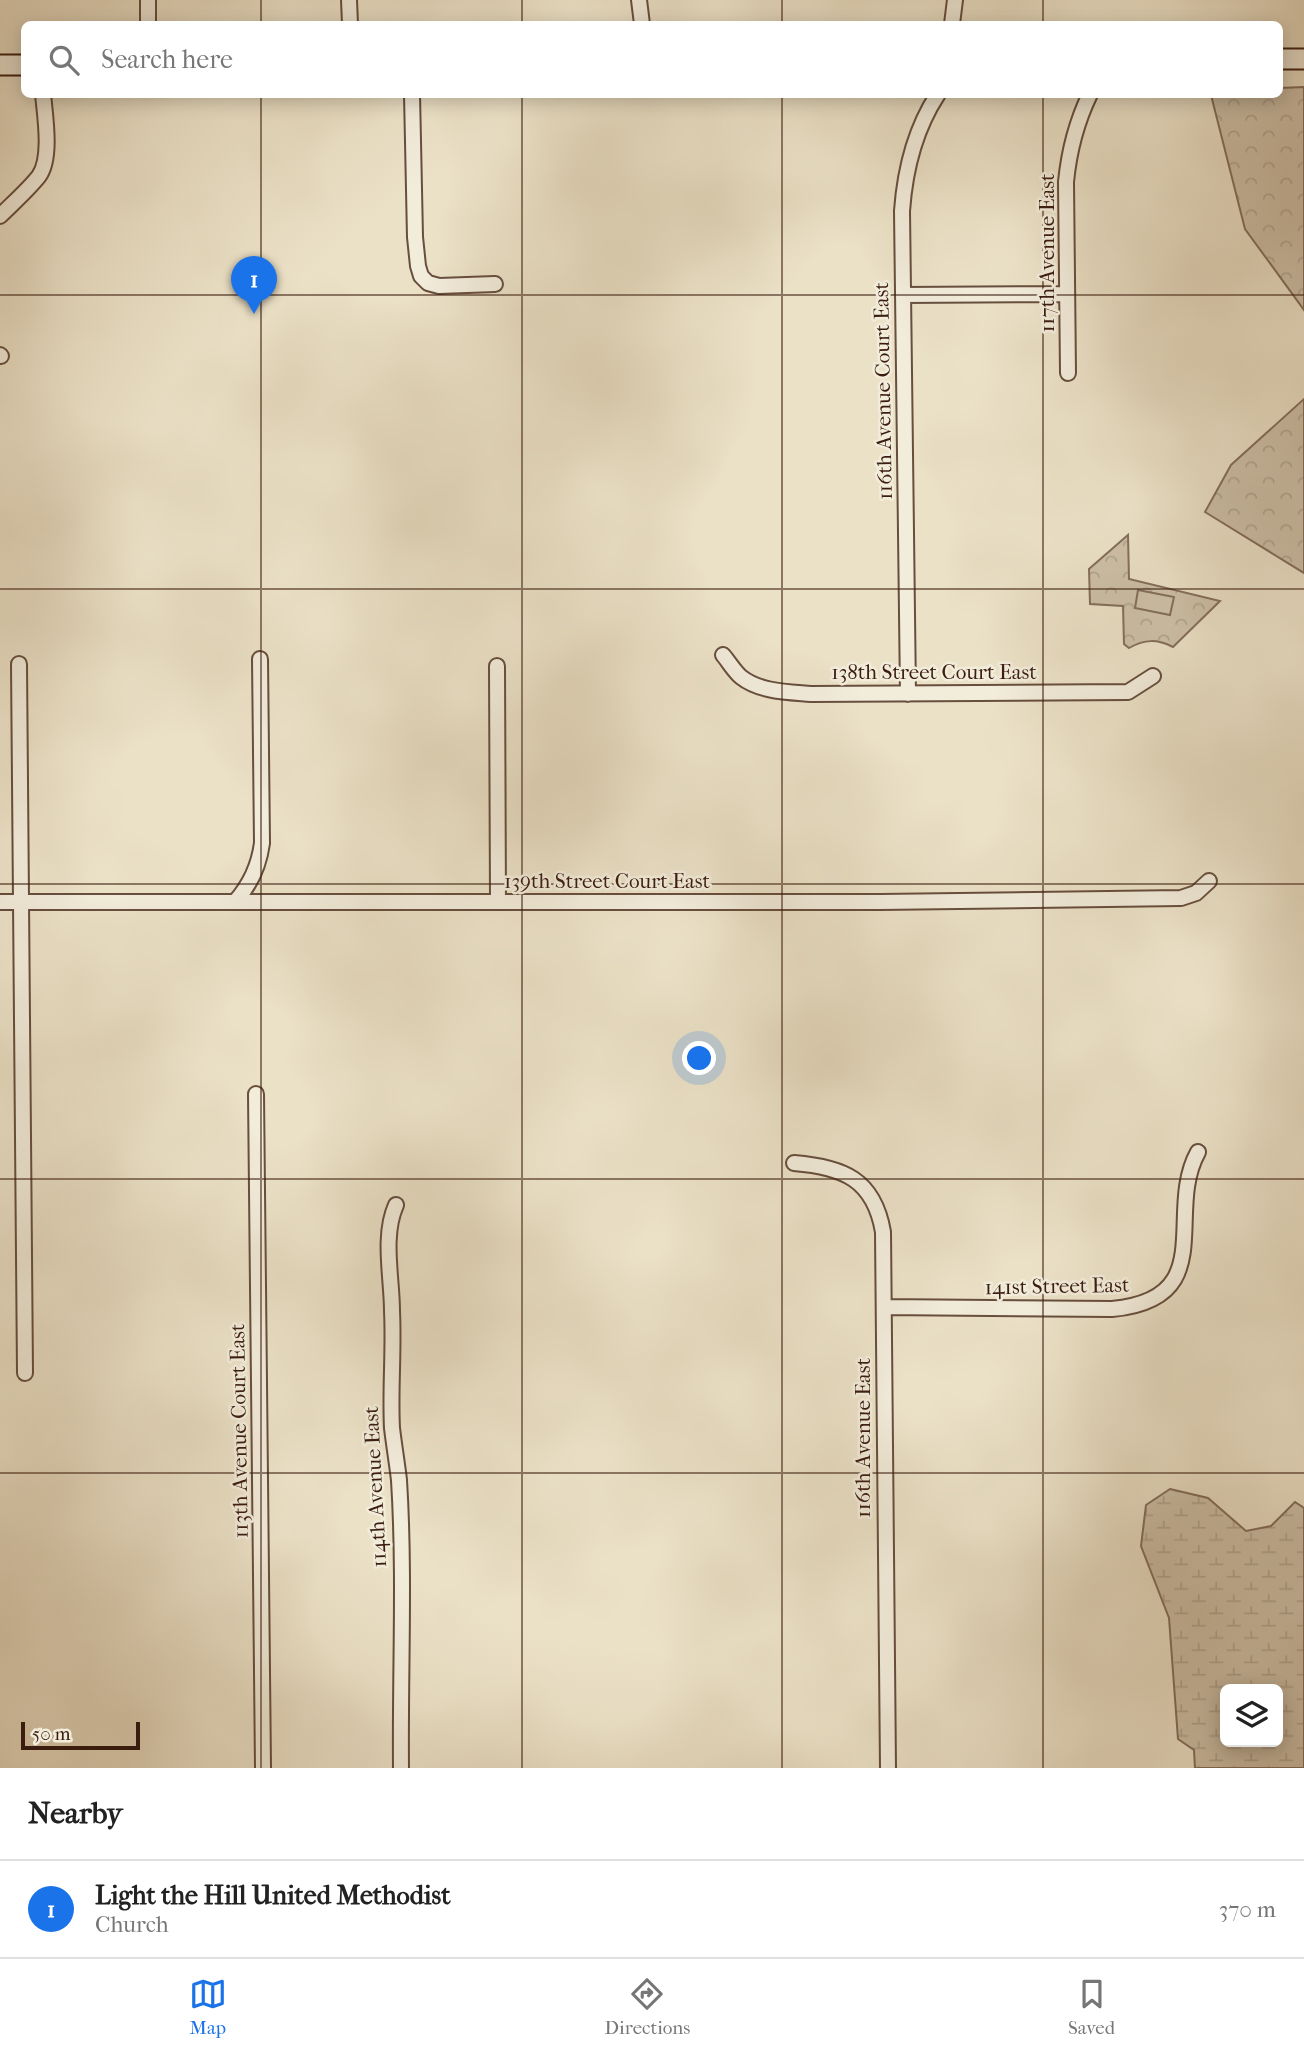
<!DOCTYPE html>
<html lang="en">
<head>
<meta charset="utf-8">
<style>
  body { margin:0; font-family:"IM FELL French Canon",serif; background:#f2f2f2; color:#222 }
  .controls { position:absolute; right:21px; bottom:21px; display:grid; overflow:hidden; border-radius:10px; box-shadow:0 4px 18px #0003 }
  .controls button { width:63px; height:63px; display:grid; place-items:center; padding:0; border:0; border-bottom:2px solid #e0e0e0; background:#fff; color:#222; font:35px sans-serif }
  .scale { position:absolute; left:21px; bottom:18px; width:119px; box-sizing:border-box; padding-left:7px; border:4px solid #3b1d0f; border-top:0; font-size:19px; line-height:24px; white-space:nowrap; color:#3b1d0f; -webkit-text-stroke:5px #f2ecdb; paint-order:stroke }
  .you { position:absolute; left:700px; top:1059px; width:24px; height:24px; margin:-18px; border:5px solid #fff; border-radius:50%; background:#1a73e8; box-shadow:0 0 0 10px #1a73e833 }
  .badge { display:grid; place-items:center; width:46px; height:46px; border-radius:50%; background:#1a73e8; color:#fff; font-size:23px; font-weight:700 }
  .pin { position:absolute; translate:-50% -58px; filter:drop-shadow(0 2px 4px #0008) }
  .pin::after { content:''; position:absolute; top:37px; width:24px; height:21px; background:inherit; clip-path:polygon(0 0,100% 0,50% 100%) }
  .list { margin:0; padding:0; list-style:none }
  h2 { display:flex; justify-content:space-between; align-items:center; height:91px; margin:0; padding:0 28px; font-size:30px }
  h2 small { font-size:23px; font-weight:400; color:#767676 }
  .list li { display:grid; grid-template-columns:46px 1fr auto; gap:21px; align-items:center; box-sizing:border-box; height:98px; padding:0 28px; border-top:2px solid #e0e0e0 }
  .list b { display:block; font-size:26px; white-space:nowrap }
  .list p { margin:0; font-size:23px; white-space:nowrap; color:#767676 }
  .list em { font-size:23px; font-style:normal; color:#767676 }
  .icon { flex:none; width:38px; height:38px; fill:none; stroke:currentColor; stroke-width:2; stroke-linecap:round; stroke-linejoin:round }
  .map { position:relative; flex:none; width:1304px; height:1768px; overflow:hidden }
  .search { position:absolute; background:#fff; box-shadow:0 4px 18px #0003; left:21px; right:21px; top:21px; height:77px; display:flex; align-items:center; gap:18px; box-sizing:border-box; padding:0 24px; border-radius:10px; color:#767676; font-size:26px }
  .sheet { height:189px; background:#fff }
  nav { display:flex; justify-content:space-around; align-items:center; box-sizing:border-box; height:98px; border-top:2px solid #e0e0e0; background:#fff; font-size:19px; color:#767676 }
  nav a { display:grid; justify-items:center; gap:4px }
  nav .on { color:#1a73e8 }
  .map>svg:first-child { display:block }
  .forest { fill:url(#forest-crowns); stroke:#846e5c; stroke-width:2 }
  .wetland { fill:url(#wetland-marsh); stroke:#846e5c; stroke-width:2; fill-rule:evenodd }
  .pitch { fill:#cdc0a8; stroke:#846e5c; stroke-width:2 }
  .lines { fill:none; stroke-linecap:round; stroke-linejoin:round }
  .street-casing { stroke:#674e3d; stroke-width:18 }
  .secondary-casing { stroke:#3b1d0f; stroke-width:23 }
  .street { stroke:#f2ecdb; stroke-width:14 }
  .secondary { stroke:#f2ecdb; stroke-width:19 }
  .grid { fill:none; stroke:#3b1d0f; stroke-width:2; stroke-opacity:0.55 }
  .labels { text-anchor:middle; stroke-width:5; stroke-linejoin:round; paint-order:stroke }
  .street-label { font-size:21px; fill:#3b1d0f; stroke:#f2ecdb }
</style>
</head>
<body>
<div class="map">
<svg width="1304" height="1768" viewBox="0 0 1304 1768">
  <defs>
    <pattern id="forest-crowns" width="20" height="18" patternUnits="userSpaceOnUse" patternTransform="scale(1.75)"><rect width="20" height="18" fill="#cdc0a8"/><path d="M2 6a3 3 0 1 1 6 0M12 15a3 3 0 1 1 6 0" fill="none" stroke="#b1a58f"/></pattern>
    <pattern id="wetland-marsh" width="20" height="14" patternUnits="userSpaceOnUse" patternTransform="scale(1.75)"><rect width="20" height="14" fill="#cdc0a8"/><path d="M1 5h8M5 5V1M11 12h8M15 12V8" fill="none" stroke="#b1a58f"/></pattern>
  </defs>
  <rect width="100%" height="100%" fill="#ebe1c7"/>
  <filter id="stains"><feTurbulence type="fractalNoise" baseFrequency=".00286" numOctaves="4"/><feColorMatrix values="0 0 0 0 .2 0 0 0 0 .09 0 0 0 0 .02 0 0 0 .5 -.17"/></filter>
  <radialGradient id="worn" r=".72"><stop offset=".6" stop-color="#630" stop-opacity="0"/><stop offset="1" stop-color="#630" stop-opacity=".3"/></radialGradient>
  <path class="forest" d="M1304,87v223l-59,-81 -34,-134 69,-1v-6z
    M1304,399v174l-99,-61 26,-47z
    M1128,535l1,44 91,22 -47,46c-16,-8 -28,-8 -44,1l-5,-4 -1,-38 -33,-2 -1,-35z"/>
  <path class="wetland" d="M1170,1489l38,9 38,33 25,-5 24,-24 9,6v260h-109l-1,-18 -16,-11 -9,-121 -28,-72 5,-41zM1225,1689h53v53h-53z"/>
  <path class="pitch" d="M1138,590l36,7 -4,18 -35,-7z"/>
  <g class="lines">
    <g class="street-casing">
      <path id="street" d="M349,0l1,24
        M639,0l3,24
        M148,24v-24
        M952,24l3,-24
        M412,94l3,143 3,29 3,10 7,7 11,3 56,-2
        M0,216c13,-13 28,-26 39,-40 13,-18 6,-60 4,-82
        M903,295l164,-1
        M0,355l1,1
        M1068,373l-2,-191c3,-31 10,-59 24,-88
        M723,655c6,7 11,16 18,22 19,15 47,15 70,17l317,-2 25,-16
        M19,664l6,709
        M497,666l1,236
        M908,694l-6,-483c3,-42 13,-82 36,-117
        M0,902h880l301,-4 15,-5 13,-12
        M235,902c16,-18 24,-36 27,-59l-2,-184
        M256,1094l7,674
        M794,1163c49,4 80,16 89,69l5,536
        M396,1205c-14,31 -4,73 -4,106 2,39 -2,78 0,117 2,17 5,35 7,52 6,96 1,192 2,288
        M884,1307l228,2c109,-10 52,-96 86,-157"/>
    </g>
    <g class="secondary-casing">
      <path id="secondary" d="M1280,59h24
        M0,65h24"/>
    </g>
    <use href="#street" class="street"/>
    <use href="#secondary" class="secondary"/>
  </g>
  <path class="grid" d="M261,0v24M522,0v24M782,0v24M1043,0v24M261,94v1674M522,94v1674M782,94v1674M1043,94v1674M0,295h1304M0,589h1304M0,884h1304M0,1179h1304M0,1473h1304"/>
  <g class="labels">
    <g class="street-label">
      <text transform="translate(1047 253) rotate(-90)" y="7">117th Avenue East</text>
      <text transform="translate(883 391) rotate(-91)" y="7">116th Avenue Court East</text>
      <text x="934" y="679">138th Street Court East</text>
      <text x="607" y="888">139th Street Court East</text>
      <text transform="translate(1057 1286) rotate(-1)" y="7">141st Street East</text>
      <text transform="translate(239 1431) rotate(-91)" y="7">113th Avenue Court East</text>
      <text transform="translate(863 1438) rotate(-90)" y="7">116th Avenue East</text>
      <text transform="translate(375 1487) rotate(-93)" y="7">114th Avenue East</text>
    </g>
  </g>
  <rect width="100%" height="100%" filter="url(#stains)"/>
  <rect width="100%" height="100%" fill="url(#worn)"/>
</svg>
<div class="controls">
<button><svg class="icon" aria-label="layers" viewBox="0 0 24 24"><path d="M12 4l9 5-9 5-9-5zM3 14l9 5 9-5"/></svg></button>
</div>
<div class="scale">50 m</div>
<div class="you"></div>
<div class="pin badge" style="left:254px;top:314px">1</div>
<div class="search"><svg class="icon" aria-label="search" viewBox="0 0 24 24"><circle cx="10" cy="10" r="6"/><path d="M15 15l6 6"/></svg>Search here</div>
</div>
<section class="sheet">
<h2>Nearby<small></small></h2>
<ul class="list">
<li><span class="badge">1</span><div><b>Light the Hill United Methodist</b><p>Church</p></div><em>370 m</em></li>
</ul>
</section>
<nav>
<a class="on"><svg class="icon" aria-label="map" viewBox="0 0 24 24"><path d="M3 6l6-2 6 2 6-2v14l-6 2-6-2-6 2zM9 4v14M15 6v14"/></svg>Map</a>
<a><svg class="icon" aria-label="directions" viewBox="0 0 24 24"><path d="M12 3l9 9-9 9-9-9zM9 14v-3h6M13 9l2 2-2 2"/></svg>Directions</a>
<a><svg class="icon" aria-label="saved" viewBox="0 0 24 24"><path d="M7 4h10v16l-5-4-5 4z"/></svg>Saved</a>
</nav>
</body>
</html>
